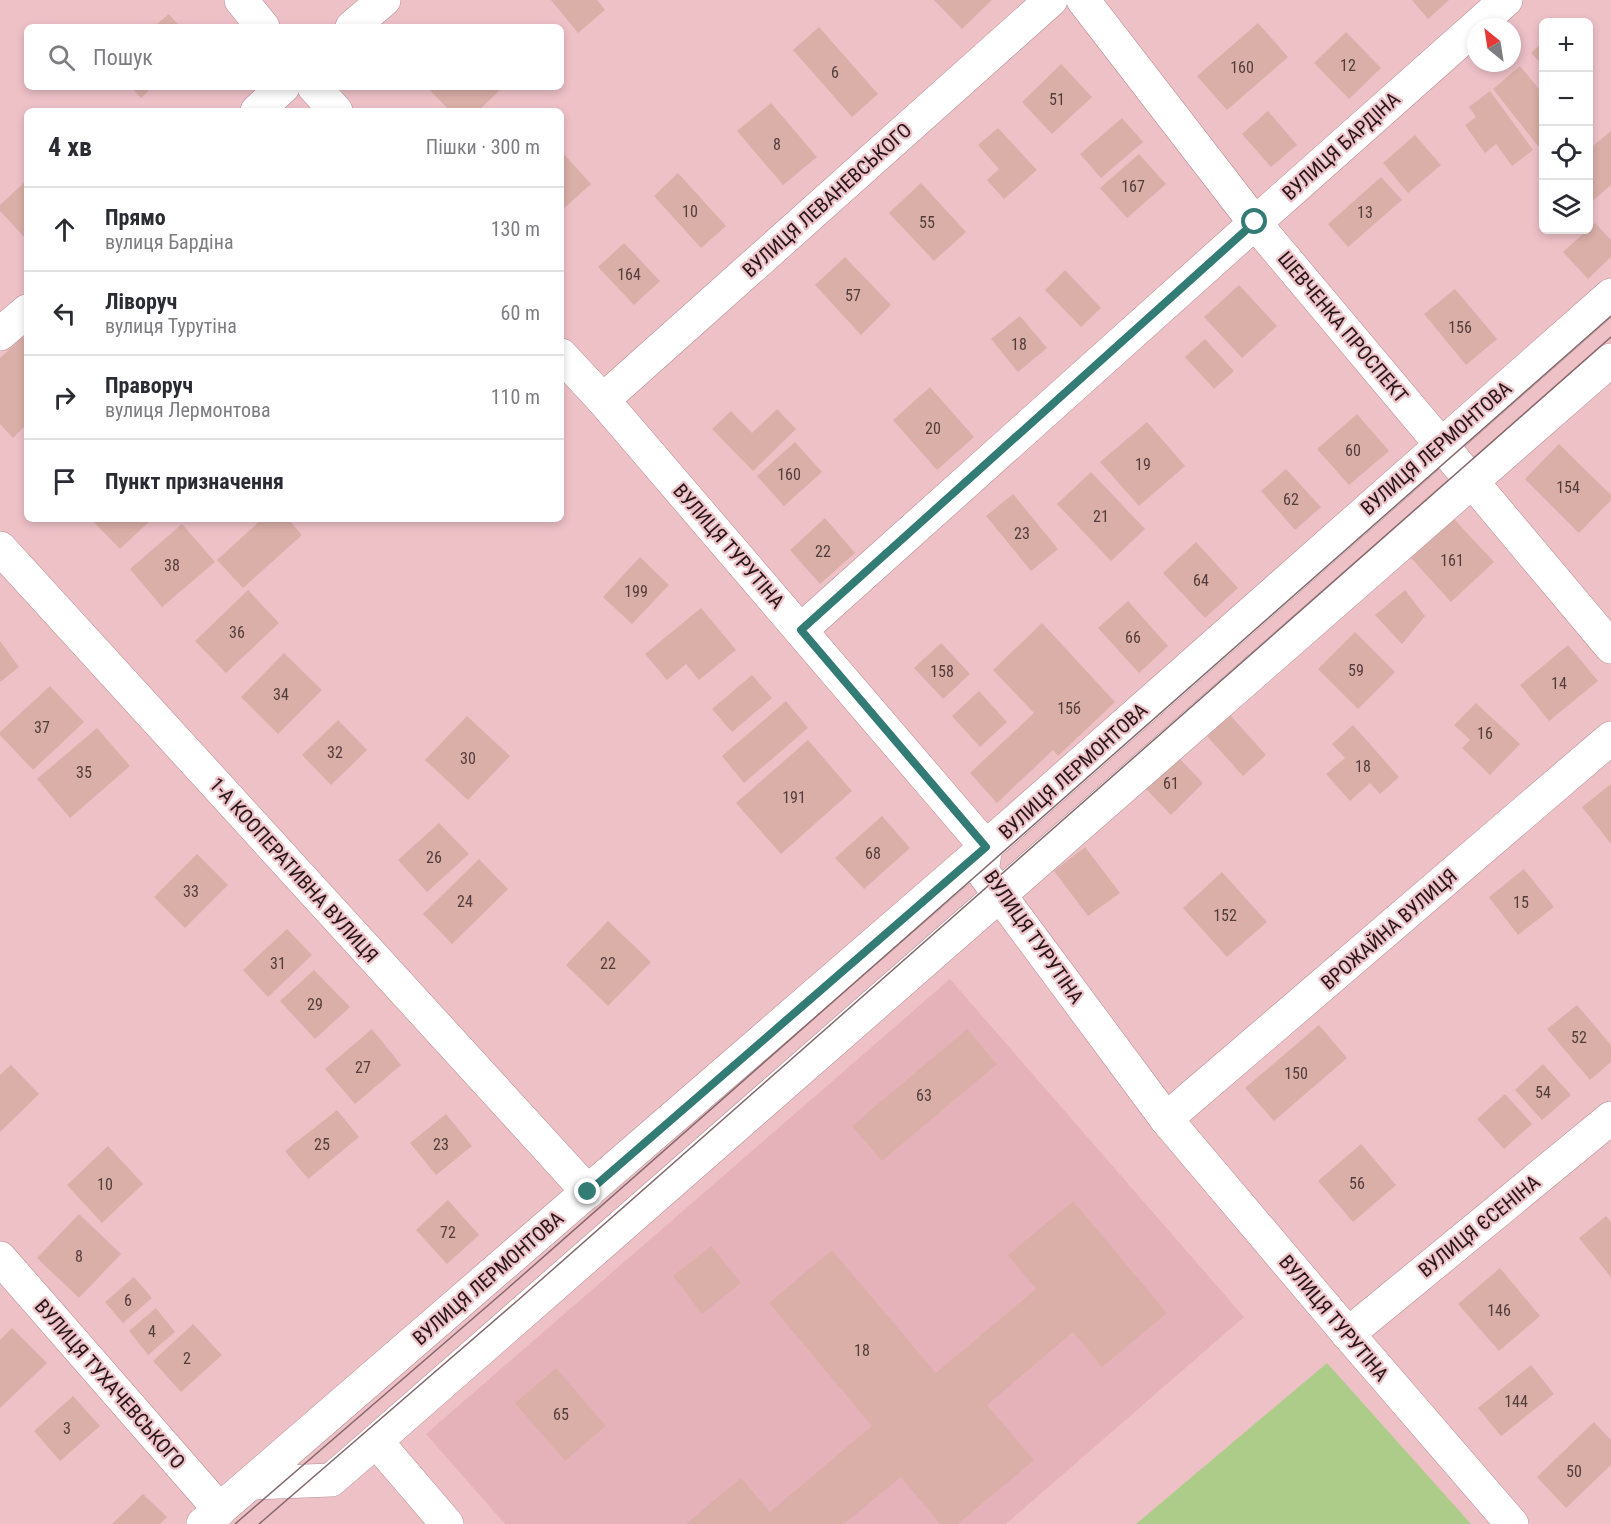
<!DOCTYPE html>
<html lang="uk">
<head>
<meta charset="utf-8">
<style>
  body { margin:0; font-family:"Roboto Condensed",sans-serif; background:#f2f2f3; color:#2b2b33 }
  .controls { position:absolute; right:18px; top:18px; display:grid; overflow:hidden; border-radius:9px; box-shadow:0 3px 9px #0003 }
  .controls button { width:54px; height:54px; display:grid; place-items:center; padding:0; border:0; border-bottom:2px solid #e1e1e2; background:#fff; color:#2b2b33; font:30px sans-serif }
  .compass { position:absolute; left:1467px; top:18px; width:54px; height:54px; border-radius:50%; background:#fff; box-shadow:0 3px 9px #0003; rotate:330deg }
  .stop { position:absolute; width:18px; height:18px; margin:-14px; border:4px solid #337b75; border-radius:50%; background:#fff }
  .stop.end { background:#337b75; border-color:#fff; box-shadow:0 2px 6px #0008 }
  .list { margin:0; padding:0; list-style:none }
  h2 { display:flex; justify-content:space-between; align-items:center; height:78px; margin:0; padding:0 24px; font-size:26px }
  h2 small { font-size:20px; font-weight:400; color:#7c7c81 }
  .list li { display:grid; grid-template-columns:39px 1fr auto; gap:18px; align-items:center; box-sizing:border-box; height:84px; padding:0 24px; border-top:2px solid #e1e1e2 }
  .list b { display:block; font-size:22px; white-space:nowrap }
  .list p { margin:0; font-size:20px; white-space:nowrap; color:#7c7c81 }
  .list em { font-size:20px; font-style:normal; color:#7c7c81 }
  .icon { flex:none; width:33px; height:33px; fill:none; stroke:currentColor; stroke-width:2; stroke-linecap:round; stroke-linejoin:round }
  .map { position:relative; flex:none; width:1611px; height:1524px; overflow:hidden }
  .search { position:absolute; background:#fff; box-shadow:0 3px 9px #0003; left:24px; top:24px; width:540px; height:66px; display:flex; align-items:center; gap:15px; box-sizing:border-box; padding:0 21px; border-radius:9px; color:#7c7c81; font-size:22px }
  .panel { position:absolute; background:#fff; box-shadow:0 3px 9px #0003; left:24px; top:108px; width:540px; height:414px; border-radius:9px }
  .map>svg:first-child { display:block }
  .built { fill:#e5b2ba }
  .green { fill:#aecc89 }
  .building { fill:#daafa8 }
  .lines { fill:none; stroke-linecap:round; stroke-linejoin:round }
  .minor-casing { stroke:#b58b92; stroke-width:34 }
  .tertiary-casing { stroke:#b58b92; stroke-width:34 }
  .minor { stroke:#fff; stroke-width:33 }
  .tertiary { stroke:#fff; stroke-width:33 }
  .tram { stroke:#85686c; stroke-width:1.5 }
  .route { stroke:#337b75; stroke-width:8 }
  .labels { text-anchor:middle; stroke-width:4.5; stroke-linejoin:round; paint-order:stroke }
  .number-label { font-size:16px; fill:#523c3c }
  .street-label { font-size:20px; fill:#251618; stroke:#eec1c7 }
</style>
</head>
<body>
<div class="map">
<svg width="1611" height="1524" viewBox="0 0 1611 1524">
  <rect width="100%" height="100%" fill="#eec1c7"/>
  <path class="built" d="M950,979l294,338 -238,207h-501l-79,-90z"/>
  <path class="green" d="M1327,1363l144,161h-335z"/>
  <path class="building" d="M551,0h46l8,10 -27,23z
    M934,0h58l-30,29z
    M1412,0h37l-21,19z
    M169,14l11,13h-27z
    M1258,23l30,34 -61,53 -30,-34z
    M819,27l59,67 -26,23 -59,-67z
    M1346,32l35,36 -32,31 -35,-36z
    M1544,41v25l-13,-13z
    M1061,64l31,33 -40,37 -30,-32z
    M1520,66l24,29v46l-6,5 -45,-57z
    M131,87h22l-12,11z
    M427,87h76l-25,24h-28z
    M1490,91l43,59 -21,16 -16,-22 -11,9 -20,-28 11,-8 -7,-10z
    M771,103l46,54 -34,28 -46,-54z
    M1268,111l29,34 -26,22 -29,-33z
    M1122,118l21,24 -42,36 -21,-24z
    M998,128l39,42 -33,29 -17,-19 12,-11 -21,-24z
    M1611,131v54l-23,20v-55z
    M1415,135l26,30 -33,28 -25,-30z
    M561,151l30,33 -30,27z
    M1139,154l27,30 -39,34 -27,-30z
    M678,173l48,53 -25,22 -47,-52z
    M1381,177l21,23 -54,47 -20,-23z
    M27,180v60l-27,-29v-6z
    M921,183l45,49 -32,29 -45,-48z
    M1595,223l16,17v17l-23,22 -25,-27z
    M624,243l36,38 -26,24 -36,-38z
    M845,257l46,48 -30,30 -46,-50z
    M1065,270l36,38 -20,19 -36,-37z
    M1239,285l38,41 -35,32 -38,-41z
    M1455,289l42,50 -31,26 -42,-51z
    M1020,316l27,32 -29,24 -27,-33z
    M23,337l4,4v83l-14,14 -13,-14v-66z
    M1205,339l29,32 -20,18 -29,-32z
    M930,387l44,50 -37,33 -44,-50z
    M777,409l19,20 -43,42 -41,-42 19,-18 21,22z
    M1357,414l32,37 -40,34 -32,-36z
    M1147,422l38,44 -46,40 -39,-44z
    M795,442l27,30 -38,34 -27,-30z
    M1559,444l52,51v5l-32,33 -54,-54z
    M1286,469l35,38 -26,23 -34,-39z
    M1091,472l54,57 -34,32 -54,-57z
    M1013,494l45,55 -27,22 -45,-55z
    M825,518l30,35 -35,31 -30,-34z
    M91,519h61l-32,30z
    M262,519h26l14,16 -59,53 -26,-28z
    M1454,519l40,43 -43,40 -40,-44z
    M182,524l33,38 -53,45 -32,-38z
    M1196,542l42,46 -33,30 -42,-45z
    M640,557l29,28 -37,39 -29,-27z
    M248,590l31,33 -53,50 -31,-32z
    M1405,590l20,26 -23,28 -27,-29z
    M1128,601l40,45 -29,27 -41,-45z
    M701,608l35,42 -37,30 -13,-16 -19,16 -22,-26z
    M1042,623l73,79 -57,54 -5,-6 -56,53 -27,-30 64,-60 -41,-43z
    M1355,632l40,40 -37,37 -40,-40z
    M0,641l19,26 -19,15z
    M941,643l29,31 -27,25 -29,-31z
    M1568,645l30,36 -49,40 -29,-36z
    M284,653l38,37 -44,44 -37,-37z
    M752,675l20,23 -40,34 -20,-23z
    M50,686l34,36 -51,48 -33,-35v-3z
    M979,691l28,31 -27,25 -28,-31z
    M786,701l22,27 -64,55 -22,-27z
    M1476,703l44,41 -30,31 -28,-27 8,-8 -16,-15z
    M1230,715l36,40 -23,21 -36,-40z
    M467,716l43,40 -42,44 -43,-40z
    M338,720l29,30 -36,35 -29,-30z
    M1353,725l46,52 -19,17 -10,-11 -20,18 -24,-27 19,-16 -13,-14z
    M97,728l33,38 -60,52 -33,-39z
    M808,740l44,51 -71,63 -45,-51z
    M1171,750l32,33 -32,32 -32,-33z
    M1611,784v60l-29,-37z
    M882,816l28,32 -46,41 -29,-31z
    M439,823l30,31 -42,38 -29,-32z
    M1085,847l35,46 -32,23 -34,-45z
    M197,854l31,31 -43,43 -31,-31z
    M479,859l29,30 -56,55 -29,-30z
    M1524,869l30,38 -36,28 -29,-38z
    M1222,872l45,50 -40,35 -44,-49z
    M608,921l43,41 -43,44 -42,-41z
    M287,929l25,26 -44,42 -25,-27z
    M314,970l36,37 -35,32 -35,-38z
    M1577,1005l34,40v17l-21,18 -43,-51z
    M1319,1025l28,33 -73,63 -29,-33z
    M372,1029l29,36 -46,39 -30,-35z
    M967,1029l30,35 -115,97 -30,-35z
    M1543,1064l28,31 -29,25 -27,-30z
    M11,1065l28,29 -39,38v-57z
    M1505,1094l27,30 -28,25 -27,-30z
    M337,1110l22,27 -51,42 -23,-28z
    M446,1114l26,32 -36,29 -26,-32z
    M1361,1144l35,41 -43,37 -35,-41z
    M108,1146l35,38 -41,39 -35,-38z
    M448,1200l31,35 -32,29 -31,-34z
    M1073,1201l94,112 -65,54 -29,-35 -86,73 47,55 -76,64h-18l-39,-47 -57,47h-158l55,-46 29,34 102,-86 -103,-123 63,-53 104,123 100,-84 -28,-34z
    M79,1214l42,40 -42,44 -42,-40z
    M1606,1216l5,6v55l-32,-39z
    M711,1246l30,37 -39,31 -29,-38z
    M1500,1268l40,48 -41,35 -41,-47z
    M134,1277l18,21 -29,25 -18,-21z
    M156,1308l19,24 -27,23 -19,-24z
    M193,1324l29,31 -41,37 -28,-31z
    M12,1328l35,35 -47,45v-68z
    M1531,1365l23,29 -53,42 -23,-28z
    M556,1368l50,58 -41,35 -50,-58z
    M73,1396l27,30 -40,35 -26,-30z
    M1594,1422l17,18v25l-45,43 -29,-31z
    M143,1494l24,23 -7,7h-48z"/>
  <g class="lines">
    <g class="minor-casing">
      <path id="minor" d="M1083,0l172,223 356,424
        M352,27l32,-27
        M257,111l26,-24
        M0,334l27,-23
        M603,400l448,-400
        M0,548l588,644
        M801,630l454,-407 251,-223
        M1166,1119l445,-381
        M0,1258l220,252
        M1348,1334l263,-216
        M376,1441l1235,-1081
        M251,1483l80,-3 45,-39 71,83
        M203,1524l783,-677 625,-552"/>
    </g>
    <g class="tertiary-casing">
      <path id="tertiary" d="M241,0l22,27
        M314,87l22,24
        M561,355l42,45 383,447 -4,24 184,248 182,215 164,190"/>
    </g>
    <use href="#minor" class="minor"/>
    <use href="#tertiary" class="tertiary"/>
    <path class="tram" d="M235,1524l272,-235 1104,-973
      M259,1524l258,-223 1094,-964"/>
  </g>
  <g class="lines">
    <path class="route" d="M588,1192l398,-345 -185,-217 454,-408"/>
  </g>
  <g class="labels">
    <g class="number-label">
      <text x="1348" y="71">12</text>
      <text x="1242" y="73">160</text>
      <text x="835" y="78">6</text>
      <text x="1057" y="105">51</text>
      <text x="777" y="150">8</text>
      <text x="1133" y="192">167</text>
      <text x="690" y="217">10</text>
      <text x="1365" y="218">13</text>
      <text x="927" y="228">55</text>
      <text x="629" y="280">164</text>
      <text x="853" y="301">57</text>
      <text x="1460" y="333">156</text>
      <text x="1019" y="350">18</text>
      <text x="933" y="434">20</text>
      <text x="1353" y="456">60</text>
      <text x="1143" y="470">19</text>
      <text x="789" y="480">160</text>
      <text x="1568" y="493">154</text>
      <text x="1291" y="505">62</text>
      <text x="1101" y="522">21</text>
      <text x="1022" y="539">23</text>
      <text x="823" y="557">22</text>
      <text x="1452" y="566">161</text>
      <text x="172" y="571">38</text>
      <text x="1201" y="586">64</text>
      <text x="636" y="597">199</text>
      <text x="237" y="638">36</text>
      <text x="1133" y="643">66</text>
      <text x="1356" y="676">59</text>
      <text x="942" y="677">158</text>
      <text x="1559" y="689">14</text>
      <text x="281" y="700">34</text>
      <text x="1069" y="714">15б</text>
      <text x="42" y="733">37</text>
      <text x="1485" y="739">16</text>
      <text x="335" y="758">32</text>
      <text x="468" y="764">30</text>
      <text x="1363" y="772">18</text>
      <text x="84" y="778">35</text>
      <text x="1171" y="789">61</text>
      <text x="794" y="803">191</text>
      <text x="873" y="859">68</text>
      <text x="434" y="863">26</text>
      <text x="191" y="897">33</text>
      <text x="465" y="907">24</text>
      <text x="1521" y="908">15</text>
      <text x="1225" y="921">152</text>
      <text x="278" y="969">31</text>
      <text x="608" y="969">22</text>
      <text x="315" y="1010">29</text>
      <text x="1579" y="1043">52</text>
      <text x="363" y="1073">27</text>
      <text x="1296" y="1079">150</text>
      <text x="1543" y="1098">54</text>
      <text x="924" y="1101">63</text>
      <text x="322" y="1150">25</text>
      <text x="441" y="1150">23</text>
      <text x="1357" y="1189">56</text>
      <text x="105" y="1190">10</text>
      <text x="448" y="1238">72</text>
      <text x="79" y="1262">8</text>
      <text x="128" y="1306">6</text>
      <text x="1499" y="1316">146</text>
      <text x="152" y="1337">4</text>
      <text x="862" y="1356">18</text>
      <text x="187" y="1364">2</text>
      <text x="1516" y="1407">144</text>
      <text x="561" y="1420">65</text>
      <text x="67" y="1434">3</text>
      <text x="1574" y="1477">50</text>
    </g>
    <g class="street-label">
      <text transform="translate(1341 146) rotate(-42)" y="7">ВУЛИЦЯ БАРДІНА</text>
      <text transform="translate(827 200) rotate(-42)" y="7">ВУЛИЦЯ ЛЕВАНЕВСЬКОГО</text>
      <text transform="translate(1343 327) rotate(50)" y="7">ШЕВЧЕНКА ПРОСПЕКТ</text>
      <text transform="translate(1436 448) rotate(-41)" y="7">ВУЛИЦЯ ЛЕРМОНТОВА</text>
      <text transform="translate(729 546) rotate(49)" y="7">ВУЛИЦЯ ТУРУТІНА</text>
      <text transform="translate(1073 771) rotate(-42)" y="7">ВУЛИЦЯ ЛЕРМОНТОВА</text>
      <text transform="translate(294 870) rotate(48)" y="7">1-А КООПЕРАТИВНА ВУЛИЦЯ</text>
      <text transform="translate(1389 929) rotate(-41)" y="7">ВРОЖАЙНА ВУЛИЦЯ</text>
      <text transform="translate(1034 937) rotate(55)" y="7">ВУЛИЦЯ ТУРУТІНА</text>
      <text transform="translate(1479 1226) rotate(-39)" y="7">ВУЛИЦЯ ЄСЕНІНА</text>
      <text transform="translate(488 1278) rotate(-41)" y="7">ВУЛИЦЯ ЛЕРМОНТОВА</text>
      <text transform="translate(1334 1318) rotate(50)" y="7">ВУЛИЦЯ ТУРУТІНА</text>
      <text transform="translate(110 1384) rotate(49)" y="7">ВУЛИЦЯ ТУХАЧЕВСЬКОГО</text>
    </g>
  </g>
</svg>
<div class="controls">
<button>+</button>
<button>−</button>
<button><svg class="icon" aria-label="locate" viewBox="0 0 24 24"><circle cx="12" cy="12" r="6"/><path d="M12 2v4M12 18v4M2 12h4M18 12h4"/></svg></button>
<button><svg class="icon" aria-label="layers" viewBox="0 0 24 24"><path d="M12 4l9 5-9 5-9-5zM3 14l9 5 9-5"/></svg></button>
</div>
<svg class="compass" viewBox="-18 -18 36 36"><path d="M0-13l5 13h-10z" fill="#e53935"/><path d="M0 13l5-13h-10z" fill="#7c7c81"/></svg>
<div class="stop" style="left:1255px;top:222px"></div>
<div class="stop end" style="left:588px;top:1192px"></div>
<div class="search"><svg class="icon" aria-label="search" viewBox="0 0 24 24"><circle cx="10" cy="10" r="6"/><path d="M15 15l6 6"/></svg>Пошук</div>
<section class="panel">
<h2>4 хв<small>Пішки · 300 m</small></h2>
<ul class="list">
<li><svg class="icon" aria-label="ahead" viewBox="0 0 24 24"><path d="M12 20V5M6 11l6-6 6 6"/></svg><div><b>Прямо</b><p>вулиця Бардіна</p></div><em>130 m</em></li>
<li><svg class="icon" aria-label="left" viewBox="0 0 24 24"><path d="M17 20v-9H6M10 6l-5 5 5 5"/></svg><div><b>Ліворуч</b><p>вулиця Турутіна</p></div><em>60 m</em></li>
<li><svg class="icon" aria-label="right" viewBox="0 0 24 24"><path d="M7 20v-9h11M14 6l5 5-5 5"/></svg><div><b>Праворуч</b><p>вулиця Лермонтова</p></div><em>110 m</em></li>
<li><svg class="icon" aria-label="arrive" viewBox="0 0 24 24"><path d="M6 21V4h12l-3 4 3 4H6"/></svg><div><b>Пункт призначення</b></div></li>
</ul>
</section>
</div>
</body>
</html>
